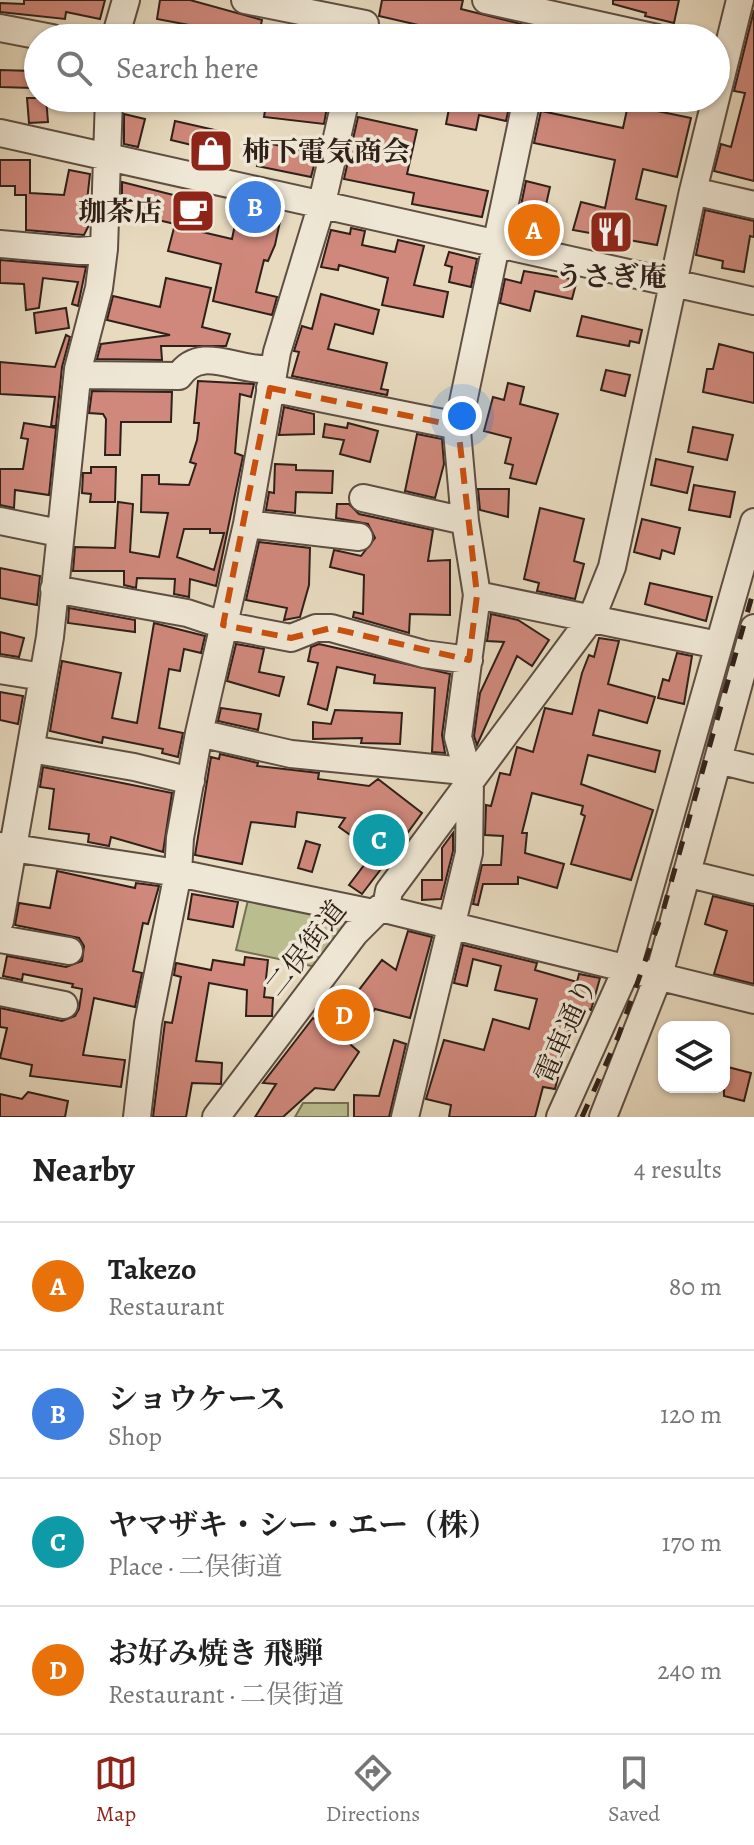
<!DOCTYPE html>
<html lang="en">
<head>
<meta charset="utf-8">
<style>
  body { margin:0; font-family:Alegreya,"Noto Serif JP",serif; background:#f2f2f2; color:#222 }
  .controls { position:absolute; right:24px; bottom:24px; display:grid; overflow:hidden; border-radius:16px; box-shadow:0 2px 6px #0004 }
  .controls button { width:72px; height:72px; display:grid; place-items:center; padding:0; border:0; border-bottom:2px solid #e0e0e0; background:#fff; color:#222; font:40px sans-serif }
  .you { position:absolute; left:462px; top:416px; width:28px; height:28px; margin:-20px; border:6px solid #fff; border-radius:50%; background:#1a73e8; box-shadow:0 0 0 12px #1a73e833 }
  .badge { display:grid; place-items:center; width:52px; height:52px; border-radius:50%; background:#8f2418; color:#fff; font-size:26px; font-weight:700 }
  .pin { position:absolute; translate:-50% -50%; border:4px solid #fff; box-shadow:0 2px 8px #0006 }
  .list { margin:0; padding:0; list-style:none }
  h2 { display:flex; justify-content:space-between; align-items:center; height:104px; margin:0; padding:0 32px; font-size:34px }
  h2 small { font-size:26px; font-weight:400; color:#767676 }
  .list li { display:grid; grid-template-columns:52px 1fr auto; gap:24px; align-items:center; box-sizing:border-box; height:128px; padding:0 32px; border-top:2px solid #e0e0e0 }
  .list b { display:block; font-size:30px; white-space:nowrap }
  .list p { margin:0; font-size:26px; white-space:nowrap; color:#767676 }
  .list em { font-size:26px; font-style:normal; color:#767676 }
  .icon { flex:none; width:44px; height:44px; fill:none; stroke:currentColor; stroke-width:2; stroke-linecap:round; stroke-linejoin:round }
  .map { position:relative; flex:none; width:754px; height:1117px; overflow:hidden }
  .search { position:absolute; background:#fff; box-shadow:0 2px 6px #0004; left:24px; right:24px; top:24px; height:88px; display:flex; align-items:center; gap:20px; box-sizing:border-box; padding:0 28px; border-radius:44px; color:#767676; font-size:30px }
  .sheet { height:616px; background:#fff }
  nav { display:flex; justify-content:space-around; align-items:center; box-sizing:border-box; height:112px; border-top:2px solid #e0e0e0; background:#fff; font-size:22px; color:#767676 }
  nav a { display:grid; justify-items:center; gap:4px }
  nav .on { color:#8f2418 }
  .map>svg:first-child { display:block }
  .green { fill:#babe8f; stroke:#756f54; stroke-width:2 }
  .building { fill:#cf887b; stroke:#30201a; stroke-width:2; fill-rule:evenodd }
  .lines { fill:none; stroke-linecap:round; stroke-linejoin:round }
  .minor-casing { stroke:#5e4e43; stroke-width:30 }
  .minor { stroke:#efe7d5; stroke-width:26 }
  .rail { stroke:#30201a; stroke-width:5; stroke-dasharray:14 14; stroke-linecap:butt }
  .marked { fill:none; stroke:#cc500e; stroke-width:6; stroke-dasharray:16 10; stroke-linejoin:round }
  .labels { text-anchor:middle; stroke-width:7; stroke-linejoin:round; paint-order:stroke }
  .poi-label { font-size:28px; font-weight:bold; fill:#30201a; stroke:#efe7d5; text-anchor:start }
  .street-label { font-size:28px; fill:#30201a; stroke:#efe7d5 }
</style>
</head>
<body>
<div class="map">
<svg width="754" height="1117" viewBox="0 0 754 1117">
  <rect width="100%" height="100%" fill="#e7dabf"/>
  <filter id="stains"><feTurbulence type="fractalNoise" baseFrequency=".0025" numOctaves="4"/><feColorMatrix values="0 0 0 0 .2 0 0 0 0 .09 0 0 0 0 .02 0 0 0 .5 -.17"/></filter>
  <radialGradient id="worn" r=".72"><stop offset=".6" stop-color="#630" stop-opacity="0"/><stop offset="1" stop-color="#630" stop-opacity=".3"/></radialGradient>
  <path class="green" d="M249,896l89,17 8,9 -30,45 -80,-17z
    M303,1103h45v14h-53z"/>
  <path class="building" d="M24,0h81l-5,19 -34,-7 -1,7 -65,-7v-9l24,1z
    M160,0h30l72,20 -4,18 -101,-19z
    M382,0h81l-2,9 72,18 -3,11h-68v-3l-83,-19z
    M613,0h66l-5,23 -29,-7 1,-3 -33,-9z
    M754,10v171l-40,-10 7,-27 10,3 14,-54 -11,-2z
    M0,70l33,1 -1,17 -32,-1z
    M27,98h19l2,24 -19,1z
    M267,98l60,9 -3,17 -60,-7z
    M451,98h60l-5,23 -27,-6 -3,15 -30,-6z
    M628,105l63,13 -14,59 -34,-8 -7,30 30,7 -9,39 -84,-15 8,-28 24,6 10,-48 -81,-17 7,-32 82,17z
    M124,114l21,5 -7,28 -14,-3z
    M358,117l59,13 -10,44 81,17 -6,26 -70,-13 2,-11 -70,-14z
    M175,121l53,12 -7,28 -23,-5 2,-9 -29,-7z
    M263,142l54,12 -6,23 -54,-11z
    M0,160h30v33l34,2 5,-25 21,4 -4,36 3,1v14l-5,10 -58,-5v-35h-11v-9h-15z
    M526,181l24,6 -10,44 -23,-6z
    M122,182l87,22 -7,28 30,7 6,-29 30,6 1,-7 13,3 -7,33 -7,16 -4,-1 -8,32 21,5 -5,18 -59,-14 8,-37 -53,-13 7,-27 -34,-8 2,-8 -21,-9z
    M705,210l49,11v16l-4,-1 -6,36 -22,-4 1,-7 -27,-6z
    M351,228l14,3 -3,14 33,7 3,-12 26,6 -10,39 34,7 -5,25 -61,-12 6,-27 -49,-13 -1,5 -17,-3 10,-37 19,4z
    M449,252l28,7 -6,28 -22,-5 3,-15 -7,-2z
    M0,260l86,7 -8,39 -6,-2 6,-22 -35,-4 -4,30 -13,2 -2,-26 -24,-1z
    M524,271l53,9 -5,19 -37,-8 -5,20 -30,-8 5,-24 16,4z
    M166,278l45,10 -9,39 28,7 -4,12h-65l1,14 -65,-1 4,-15 69,-9 -63,-15 6,-24 47,11z
    M321,294l58,16 -6,24 -38,-10 -7,25 59,14 -6,26 7,1 -1,5 -95,-19 7,-24 -5,-1 8,-25 10,3z
    M66,308l3,20 -33,5 -2,-20z
    M582,316l60,14 -3,13 -9,-2 -1,5 -52,-10z
    M66,335l4,2 -8,30 -6,59h-5l4,-29 -55,-3v-32l55,5z
    M719,344l35,9v50l-51,-11 4,-23h6z
    M606,370l24,5 -5,21 -24,-6z
    M198,381l56,3 -3,13 -11,-3 -5,59 8,3 -27,130 -26,-7 -1,18 -15,-3 1,-15 -38,-1 -1,10 -12,-3v-14h-51l2,-24 40,1 3,-46 15,2 -3,48 29,5 9,-44 -27,-1 1,-37h17v9l30,1 7,-21 -6,-2 7,-22 2,-17h-5zM184,529h26v4h14l-10,37 -37,-13z
    M508,383l16,4 -4,17 38,10 -22,70 -26,-6 3,-13 -8,-2 6,-25 -27,-7 9,-34 11,3z
    M92,391l80,1 -1,30h-50l-1,33h-15l1,-36 -3,-5 -14,-1z
    M284,407l30,7v20l-35,1z
    M24,423l32,5 -7,67 -34,-5 -1,18 -14,-3v-36h23l5,-30 -7,-1z
    M348,423l30,8 -8,31 -30,-8 4,-14 -21,-3 2,-13 22,4z
    M693,427l40,8 -6,25 -39,-8z
    M417,434l25,5 2,25 -9,34 -30,-7z
    M656,459l37,8 -6,26 -36,-8z
    M275,464l21,1v5l37,1 -1,22 -36,-1 -1,21 -29,-3 3,-18 5,1z
    M91,467h25l-1,35h-25l1,-8 -9,-1 1,-20h8z
    M694,485l41,7 -5,25 -41,-7z
    M478,489h31l-1,28 -28,-7z
    M337,504h12l10,10 74,16 -5,31 22,-1v55l-40,-1 -1,19 -56,-16 1,-5 9,2 1,-39 -34,-8 4,-17 27,6 14,-18 -7,-14 -32,-6z
    M540,508l44,11 -10,42 10,3 -9,35 -38,-8 2,-8 -15,-4z
    M642,519l38,9 -6,26 -12,-4 -2,9 -26,-7z
    M259,542l51,6 -1,37 -9,32 -16,3 3,-12 -41,-8z
    M0,568l40,8 -3,29 -37,-7z
    M650,583l62,14 -6,24 -61,-17z
    M69,608l66,12v12l-67,-9z
    M491,614l27,6 31,20 -17,26 -15,-10 -40,89 -3,-9 6,-43 24,-51 -17,-1z
    M154,623l51,13 -4,17 -17,-4 -4,22 -11,-2 -10,59 24,5 -5,24 -16,-4 1,-4 -60,-12 -1,6 -52,-12 12,-70 59,12 -9,45 25,5z
    M0,632l24,6 -5,19 -19,-3z
    M599,638l20,3 -11,43 47,13 -8,26 -48,-13 -6,25 67,16 -5,21 -67,-17 -7,29 72,26 -22,70 -60,-16 14,-48 -4,-2 2,-8 -51,-13 -10,40h5l-2,20 39,11 -7,24 -39,-11v7h-35l-5,21 -5,-1 9,-39h19l2,-29 -18,-1 1,-30 5,1 9,-33 10,2 7,-28 16,5 12,-44 27,6 10,-41 7,-18 5,2z
    M236,644l28,5 -5,23 25,5 -5,19 -52,-15z
    M319,644l131,30 -8,61 3,18 -13,-1 3,-64 -61,-5 1,-8 -38,-8 -10,43 -19,-6 10,-41 -10,-2 3,-14z
    M677,653l15,3 -8,48 -26,-6 5,-19 6,2z
    M0,692l23,4 -5,28 -18,-4z
    M221,708l40,6 -3,16 -40,-9z
    M335,710l67,3 -2,31 -39,-1 1,-5 -49,1v-17l18,2z
    M220,754l38,9 -1,3 62,7 -1,6 51,7 9,-7 44,34 -35,48 -48,-34 6,-9 -48,-6 -2,15 -44,-5 -9,42 -47,-9 16,-98 8,2z
    M43,767l129,26 -9,59 -52,-15 -2,9 -21,-4 1,-8 -40,-5 5,-40 -14,-2z
    M453,833v18l-12,48 -19,1v-20h20v-32z
    M306,841l14,4 -8,27 -14,-4z
    M368,860l16,5 -22,29 -13,-9z
    M57,871l78,17 1,-5 23,3 -11,38 -5,-1 -10,48 9,2 -7,34 -41,-9 -11,57 42,5 -4,27 -91,-11 2,-11 -32,-7 7,-30 -7,-1v-19l62,13 13,-5 4,-7 3,-20 -10,-2 1,-3 -50,-10 -1,6 -19,-4 4,-20 59,11 16,-6 2,-15 -5,-8 -64,-13 4,-22 31,5z
    M192,894l46,8 -5,25 -45,-8z
    M713,896l41,10v78l-40,-10 13,-43 -22,-7z
    M408,931l24,6 -22,81 -35,-9 -25,35 9,8 -25,38 -19,-2 -32,29h-28l21,-33 -13,-1 50,-65 16,11 53,-69 14,10z
    M463,945l74,18 -2,7 42,12 2,-8 21,4 -9,32 -15,-4 -21,83 -12,-2 -8,30h-86l2,-12 -25,-6 18,-59 40,10 9,-31 36,10 8,-30 -42,-9 6,-24 -28,-7 -6,27 -13,-3z
    M245,957l23,3 -4,37 9,1 -1,18h-26l1,-26 -38,-7 -13,78 26,2 -1,21 -29,-1 -6,34h-33l12,-95 7,1 9,-46 -7,-2 2,-12 35,7 2,-10 31,5z
    M394,1040l12,4 -17,73h-35v-22l25,1z
    M724,1066l27,7 -7,28 -20,-5z
    M28,1092l40,9 -3,16h-65v-23l22,5z"/>
  <g class="lines">
    <g class="minor-casing">
      <path id="minor" d="M245,0l120,24
        M486,0l171,38
        M0,28l52,10
        M115,38l11,-38
        M0,133l754,168
        M693,191l61,14
        M0,244l79,7 25,-2
        M78,375l101,1c23,-34 62,-1 95,-8
        M270,388l188,38
        M363,498l102,23
        M0,521l59,12
        M247,524l112,13
        M54,589l133,24 36,12 68,13 25,-10h15l93,26 45,6
        M477,595l241,50
        M0,670l43,7
        M199,733l92,21 163,16 14,-2
        M31,749l103,18 57,14
        M718,760l36,9
        M0,846l178,27 195,40
        M689,874l65,16
        M386,907l3,-16 203,-274 20,-50 81,-376 47,-191
        M0,921l50,-284 28,-268 21,-81 5,-39 5,-151
        M0,939l69,12
        M0,992l64,13
        M137,1117l11,-94 30,-150 2,-35 19,-105 48,-209 30,-172 44,-145 25,-109
        M216,1117l139,-184 25,-25 374,92
        M405,1117l64,-264 1,-72 -12,-44 19,-142 -12,-74 -8,-90 70,-333
        M560,1117l67,-149 127,-446
        M603,1117l56,-142 95,-347"/>
    </g>
    <use href="#minor" class="minor"/>
    <path class="rail" d="M582,1117l36,-80 45,-126 91,-322"/>
  </g>
  <path class="marked" d="M270,388l188,38 19,169 -8,65 -138,-32 -40,10 -68,-13z"/>
  <defs>
    <g id="shop-square" transform="scale(2.3)"><rect x="-9" y="-9" width="18" height="18" rx="4" fill="#8f2418" stroke="#efe7d5"/><path d="M-5-2.5h2.3a2.7 3.5 0 0 1 5.4 0H5L5.5 6h-11ZM-1.5-2.5h3a1.5 2.3 0 0 0-3 0Z" fill="#fff"/></g>
    <g id="cafe-square" transform="scale(2.3)"><rect x="-9" y="-9" width="18" height="18" rx="4" fill="#8f2418" stroke="#efe7d5"/><path d="M-5.5-4.5H6V0H3Q3 3.5 0 3.5H-2.5Q-5.5 3.5-5.5 0ZM3-3.2v2h1.7v-2ZM-6 4.5H4V6H-6Z" fill="#fff"/></g>
    <g id="restaurant-square" transform="scale(2.3)"><rect x="-9" y="-9" width="18" height="18" rx="4" fill="#8f2418" stroke="#efe7d5"/><path d="M-5-6h1v4h1v-4h1v4h1v-4h1v5L-1.5 .5V6h-2V.5L-5-1ZM5-6V6H3V1.5H1.5Q1.5-4 5-6Z" fill="#fff"/></g>
  </defs>
  <g fill-rule="evenodd">
    <use href="#shop-square" x="211" y="151"/>
    <use href="#cafe-square" x="193" y="211"/>
    <use href="#restaurant-square" x="611" y="232"/>
  </g>
  <g class="labels">
    <g class="poi-label">
      <text x="242" y="161">柿下電気商会</text>
      <text x="162" y="221" text-anchor="end">珈茶店</text>
      <text x="611" y="286" text-anchor="middle">うさぎ庵</text>
    </g>
    <g class="street-label">
      <text transform="translate(305 948) rotate(-52)" y="10">二俣街道</text>
      <text transform="translate(565 1030) rotate(-66)" y="10">電車通り</text>
    </g>
  </g>
  <rect width="100%" height="100%" filter="url(#stains)"/>
  <rect width="100%" height="100%" fill="url(#worn)"/>
</svg>
<div class="controls">
<button><svg class="icon" aria-label="layers" viewBox="0 0 24 24"><path d="M12 4l9 5-9 5-9-5zM3 14l9 5 9-5"/></svg></button>
</div>
<div class="you"></div>
<div class="pin badge" style="left:534px;top:230px;background:#e8710a">A</div>
<div class="pin badge" style="left:255px;top:207px;background:#3f7fe0">B</div>
<div class="pin badge" style="left:379px;top:840px;background:#0f9aa8">C</div>
<div class="pin badge" style="left:344px;top:1015px;background:#e8710a">D</div>
<div class="search"><svg class="icon" aria-label="search" viewBox="0 0 24 24"><circle cx="10" cy="10" r="6"/><path d="M15 15l6 6"/></svg>Search here</div>
</div>
<section class="sheet">
<h2>Nearby<small>4 results</small></h2>
<ul class="list">
<li><span class="badge" style="background:#e8710a">A</span><div><b>Takezo</b><p>Restaurant</p></div><em>80 m</em></li>
<li><span class="badge" style="background:#3f7fe0">B</span><div><b>ショウケース</b><p>Shop</p></div><em>120 m</em></li>
<li><span class="badge" style="background:#0f9aa8">C</span><div><b>ヤマザキ・シー・エー（株）</b><p>Place · 二俣街道</p></div><em>170 m</em></li>
<li><span class="badge" style="background:#e8710a">D</span><div><b>お好み焼き 飛騨</b><p>Restaurant · 二俣街道</p></div><em>240 m</em></li>
</ul>
</section>
<nav>
<a class="on"><svg class="icon" aria-label="map" viewBox="0 0 24 24"><path d="M3 6l6-2 6 2 6-2v14l-6 2-6-2-6 2zM9 4v14M15 6v14"/></svg>Map</a>
<a><svg class="icon" aria-label="directions" viewBox="0 0 24 24"><path d="M12 3l9 9-9 9-9-9zM9 14v-3h6M13 9l2 2-2 2"/></svg>Directions</a>
<a><svg class="icon" aria-label="saved" viewBox="0 0 24 24"><path d="M7 4h10v16l-5-4-5 4z"/></svg>Saved</a>
</nav>
</body>
</html>
